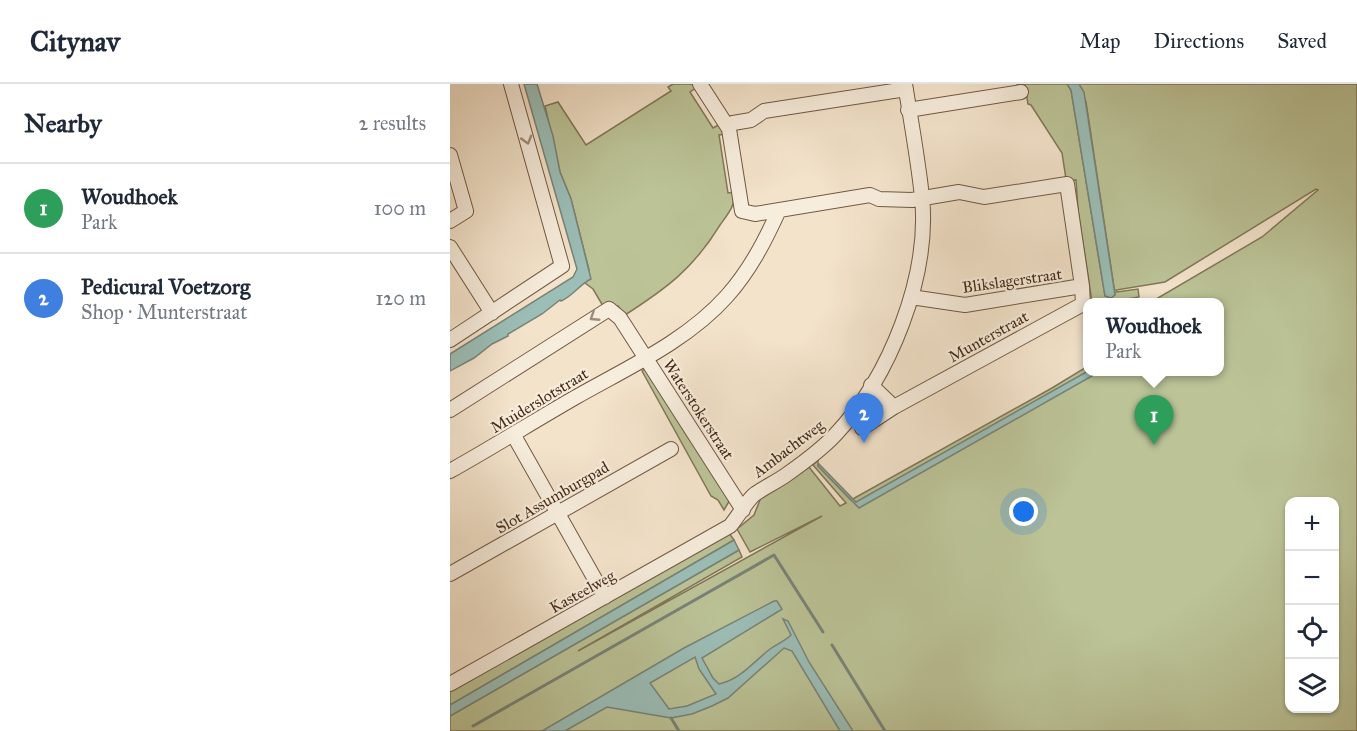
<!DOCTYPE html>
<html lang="en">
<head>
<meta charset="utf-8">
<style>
  body { margin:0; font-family:"IM FELL Great Primer",serif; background:#f6f6f7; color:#1f2937 }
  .controls { position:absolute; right:18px; bottom:18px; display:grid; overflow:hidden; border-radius:12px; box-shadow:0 2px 4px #0004 }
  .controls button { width:54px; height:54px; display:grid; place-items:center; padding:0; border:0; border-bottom:2px solid #e0e1e3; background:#fff; color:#1f2937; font:30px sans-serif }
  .you { position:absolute; left:574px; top:428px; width:21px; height:21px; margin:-15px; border:4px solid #fff; border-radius:50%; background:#1a73e8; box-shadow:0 0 0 9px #1a73e833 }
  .badge { display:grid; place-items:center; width:39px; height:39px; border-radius:50%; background:#db2777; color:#fff; font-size:20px; font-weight:700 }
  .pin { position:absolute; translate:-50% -50px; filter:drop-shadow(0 2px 3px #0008) }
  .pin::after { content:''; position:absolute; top:32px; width:21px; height:18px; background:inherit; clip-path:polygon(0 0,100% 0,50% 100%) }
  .popup { position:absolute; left:633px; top:214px; width:141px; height:78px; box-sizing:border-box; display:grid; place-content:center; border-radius:12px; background:#fff; filter:drop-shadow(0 2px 4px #0005); font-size:20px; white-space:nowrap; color:#747a83 }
  .popup b { font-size:22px; color:#1f2937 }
  .popup::after { content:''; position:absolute; left:50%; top:100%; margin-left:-12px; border:12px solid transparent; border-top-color:#fff }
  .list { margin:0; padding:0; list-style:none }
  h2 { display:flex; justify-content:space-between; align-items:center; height:78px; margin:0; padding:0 24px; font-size:26px }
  h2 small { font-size:20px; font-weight:400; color:#747a83 }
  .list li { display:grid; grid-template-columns:39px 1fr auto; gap:18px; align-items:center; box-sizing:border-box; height:90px; padding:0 24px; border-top:2px solid #e0e1e3 }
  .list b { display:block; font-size:22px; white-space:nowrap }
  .list p { margin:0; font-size:20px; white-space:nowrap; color:#747a83 }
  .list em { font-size:20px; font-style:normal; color:#747a83 }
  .icon { flex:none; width:33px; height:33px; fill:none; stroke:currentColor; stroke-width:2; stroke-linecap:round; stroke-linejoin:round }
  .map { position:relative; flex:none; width:907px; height:647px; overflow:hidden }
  header { display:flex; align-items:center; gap:36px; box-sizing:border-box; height:84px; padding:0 30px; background:#fff; border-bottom:2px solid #e0e1e3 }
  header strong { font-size:28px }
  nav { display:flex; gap:33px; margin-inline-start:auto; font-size:21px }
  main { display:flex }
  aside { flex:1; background:#fff }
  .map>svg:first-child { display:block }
  .green { fill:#bbc397; stroke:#807757; stroke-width:1.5; fill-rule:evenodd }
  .water { fill:#9bbeb7; stroke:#798377; stroke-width:1.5; fill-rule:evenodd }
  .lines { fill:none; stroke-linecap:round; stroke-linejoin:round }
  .stream { stroke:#798377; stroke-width:3 }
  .minor-casing { stroke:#715944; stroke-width:16 }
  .minor { stroke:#f7eddd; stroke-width:14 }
  .oneway { stroke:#9e8c7a }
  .labels { text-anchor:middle; stroke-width:4.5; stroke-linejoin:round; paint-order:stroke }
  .street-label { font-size:16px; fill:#462b17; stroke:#f7eddd }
</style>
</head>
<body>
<header>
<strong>Citynav</strong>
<nav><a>Map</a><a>Directions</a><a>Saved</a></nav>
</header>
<main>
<aside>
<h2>Nearby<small>2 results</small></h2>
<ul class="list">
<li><span class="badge" style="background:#2e9e5b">1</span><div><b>Woudhoek</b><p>Park</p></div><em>100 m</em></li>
<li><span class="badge" style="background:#3f7fe0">2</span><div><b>Pedicural Voetzorg</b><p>Shop · Munterstraat</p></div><em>120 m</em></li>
</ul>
</aside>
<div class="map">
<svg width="907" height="647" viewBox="0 0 907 647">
  <rect width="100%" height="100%" fill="#f3e3cb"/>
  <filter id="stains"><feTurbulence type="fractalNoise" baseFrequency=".00333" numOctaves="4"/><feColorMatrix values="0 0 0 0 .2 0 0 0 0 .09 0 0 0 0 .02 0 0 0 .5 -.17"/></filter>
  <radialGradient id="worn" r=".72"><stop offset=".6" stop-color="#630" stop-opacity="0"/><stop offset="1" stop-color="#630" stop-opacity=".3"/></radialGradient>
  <path class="green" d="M223,0h21l2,4 -6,4 23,36 7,-4 6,10 -7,1 9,58 7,-1c0,14 -7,22 -15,33 -27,44 -53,63 -95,90l-7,-9h-15l-10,-17 -8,-6 4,-13 -18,-71 -11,-27 -15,-66 13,-4 28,43 85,-54 -3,-4z
    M567,0h50l4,6 34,206 6,2 4,-4 -29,-192 -8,-18h279v647h-907v-15l289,-166 3,7 -164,94 244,-135 -72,36 -13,-23 17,-14 8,-20 47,-28 31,39 6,-3 -33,-38 5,-5v6l33,34 201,-112 36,-22v6h132v-70h-69l111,-65 56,-47 -2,-1 -151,93 -49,8 1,2 21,-3 1,8 -30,5h-17l-14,-92 -2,-30 -6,1 -4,-2 -4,-26 -31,-48 -3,-1 -3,-19 -7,1zM840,418h44v206h-44z
    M196,284l42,69 3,-1 40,62 -7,12 -6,-10 -7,-4 -69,-125z
    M279,449l5,7 -284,165v-17z"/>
  <path class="water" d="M74,0h13l16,52 7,36 11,27 20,80c-11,5 -18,17 -30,22l-1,-1 -18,14 -34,20v2l-16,8 -18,14 -24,13v-17l123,-77 4,-8z
    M617,0h12l5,8 31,203 -4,3 -6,-2 -34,-206z
    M638,287l11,1 -240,136 -41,-42 1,-2 37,38z
    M284,456l5,10 -289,166v-11z
    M324,517h3l5,8 -3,2 -77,47 11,20 6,6c22,-5 34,-22 51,-35 7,-5 15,-8 21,-14l-8,-16 5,2 21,41 44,69h-13l-48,-80 -8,-3 -56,50 -16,8 -20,8 -21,4 -64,-11 -42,24h-23l142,-83zM245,573l4,12 17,25 -29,12 -18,3 -19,-26z"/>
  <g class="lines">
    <path class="stream" d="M382,561l53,86
      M221,634l8,13
      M23,642l301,-171 49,77"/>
    <g class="minor-casing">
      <path id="minor" d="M250,0l29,45 13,82 13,3 115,-19 9,4 33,1 47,-8 25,5 83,-13 15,102 1,18 -189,103 -32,21
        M458,26l113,-18
        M277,42l6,-3 18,-3 13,-9 142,-22
        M0,71l16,56 -16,10
        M0,163l42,66
        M461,213l54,8 117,-19
        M0,256l112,-74 -51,-182
        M421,301l23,22
        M0,326l159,-101 11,9 123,192
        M63,350l92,163
        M0,387c43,-24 84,-50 126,-74 51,-29 111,-56 151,-101 23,-26 38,-55 52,-86
        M0,490l221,-125
        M0,600l280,-158c7,-8 18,-27 25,-32 10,-7 21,-12 31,-19 17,-12 35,-25 49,-40 55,-58 95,-159 87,-238 -4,-38 -11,-76 -17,-113"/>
    </g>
    <use href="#minor" class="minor"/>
  </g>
  <defs><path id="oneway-chevron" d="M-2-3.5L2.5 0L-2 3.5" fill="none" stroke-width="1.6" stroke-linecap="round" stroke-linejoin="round" transform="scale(1.5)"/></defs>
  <g class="oneway">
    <use href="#oneway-chevron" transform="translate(77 56) rotate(74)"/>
    <use href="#oneway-chevron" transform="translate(144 233) rotate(147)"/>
  </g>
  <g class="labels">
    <g class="street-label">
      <text transform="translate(562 196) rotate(-8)" y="6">Blikslagerstraat</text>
      <text transform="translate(538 252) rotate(-29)" y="6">Munterstraat</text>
      <text transform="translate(89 316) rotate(-31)" y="6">Muiderslotstraat</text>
      <text transform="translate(249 325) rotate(57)" y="6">Waterstokerstraat</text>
      <text transform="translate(338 364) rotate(-37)" y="6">Ambachtweg</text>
      <text transform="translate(102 413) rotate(-30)" y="6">Slot Assumburgpad</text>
      <text transform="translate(132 507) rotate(-29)" y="6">Kasteelweg</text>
    </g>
  </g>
  <rect width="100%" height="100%" filter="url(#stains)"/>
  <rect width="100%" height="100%" fill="url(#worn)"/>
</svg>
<div class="controls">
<button>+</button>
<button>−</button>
<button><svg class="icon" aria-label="locate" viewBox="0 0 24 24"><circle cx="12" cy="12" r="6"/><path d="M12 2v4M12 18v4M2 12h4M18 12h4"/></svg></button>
<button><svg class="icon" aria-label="layers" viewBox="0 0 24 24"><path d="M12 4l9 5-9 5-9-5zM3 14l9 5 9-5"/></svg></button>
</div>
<div class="you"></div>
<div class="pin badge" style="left:704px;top:361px;background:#2e9e5b">1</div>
<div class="popup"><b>Woudhoek</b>Park</div>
<div class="pin badge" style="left:414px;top:359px;background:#3f7fe0">2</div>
</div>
</main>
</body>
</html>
